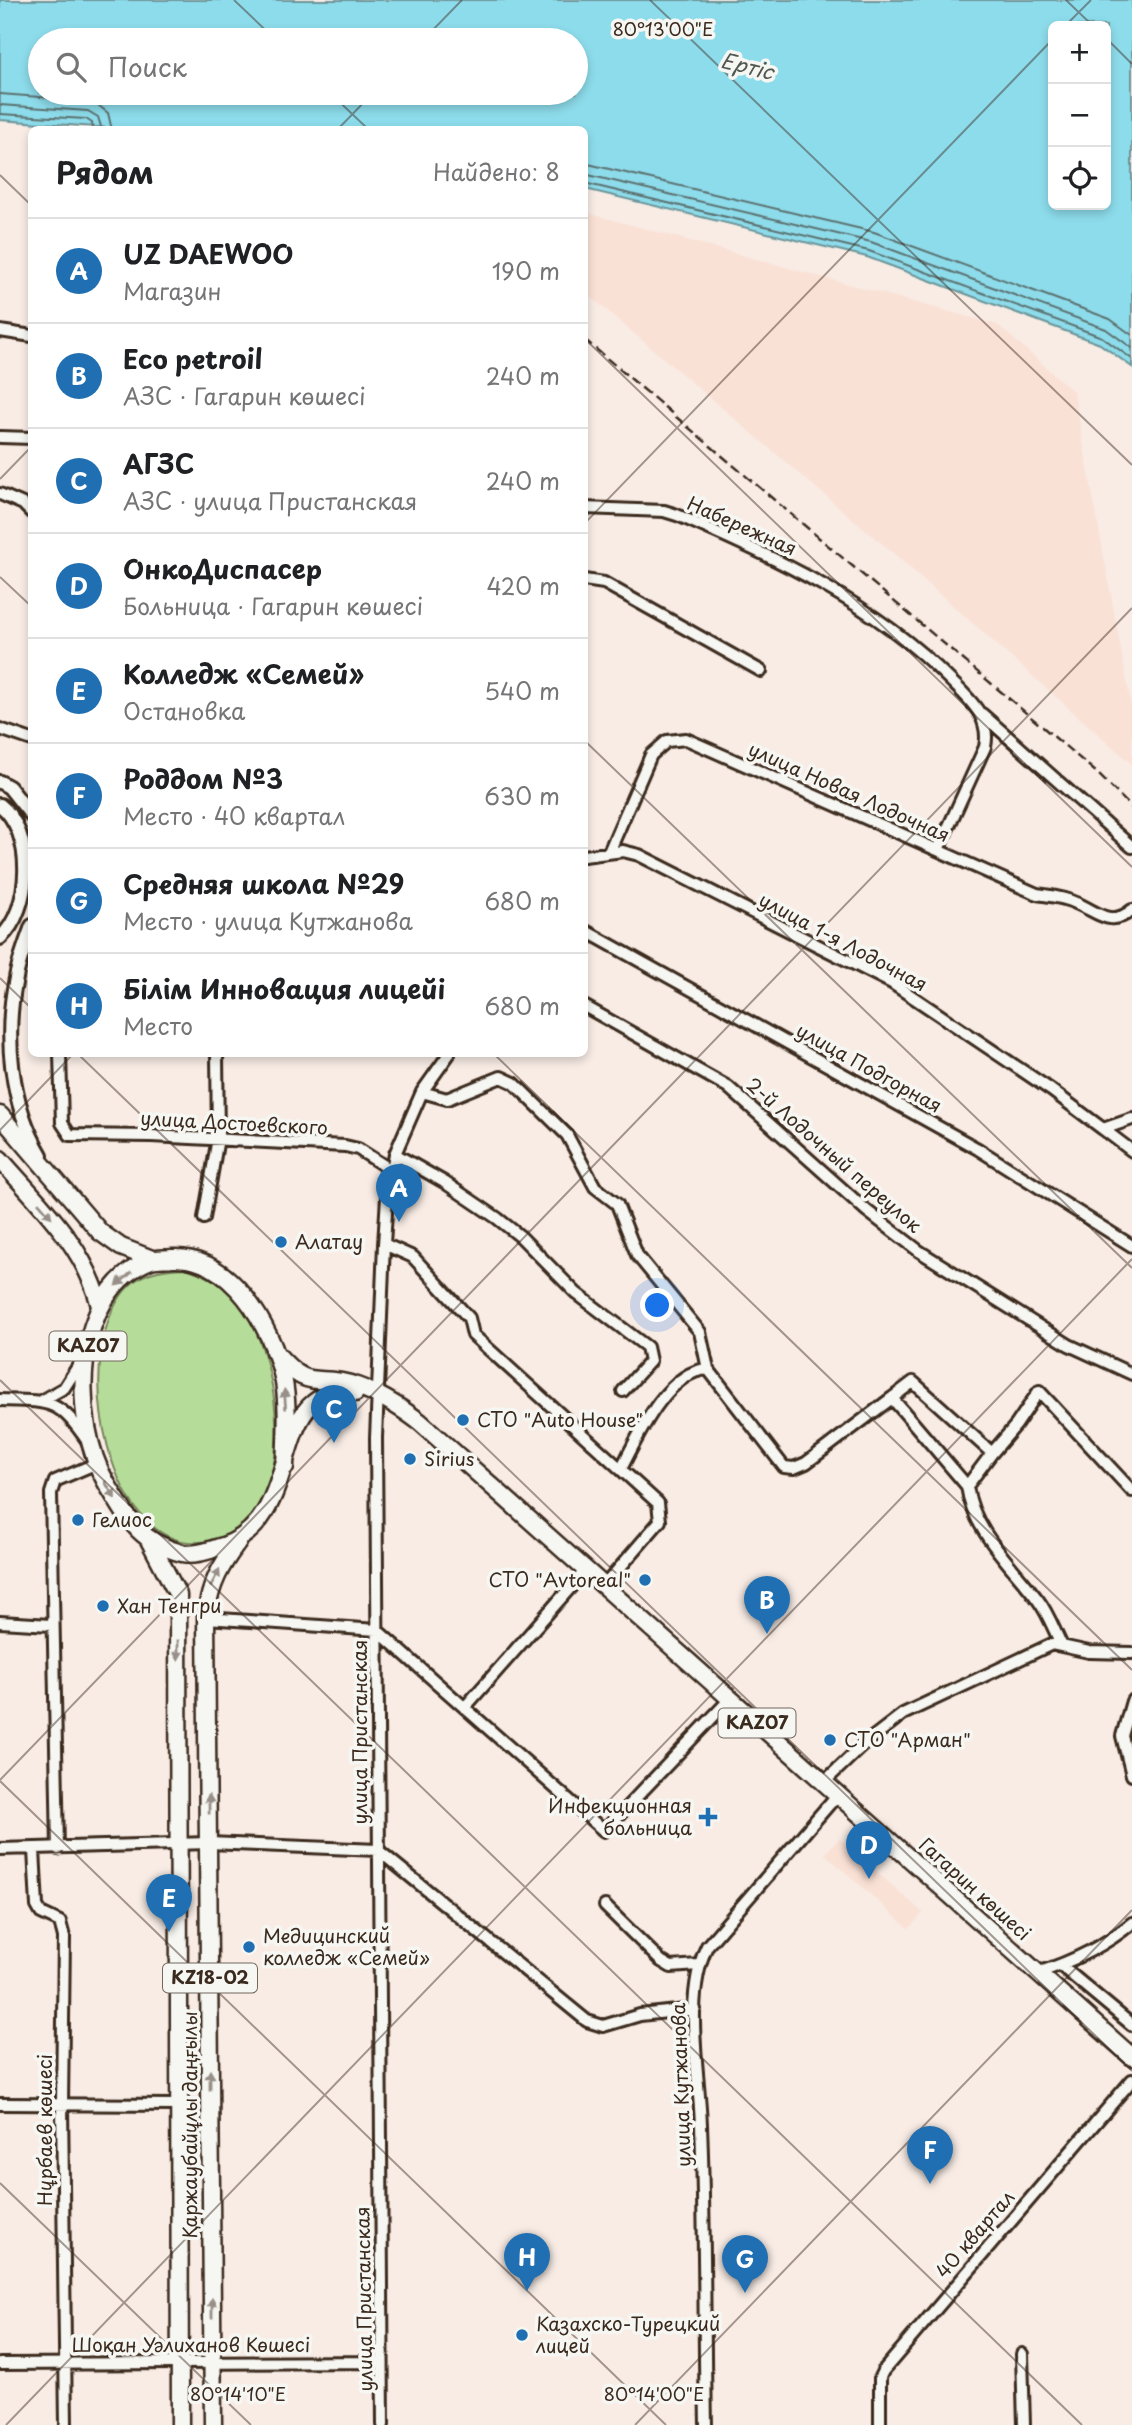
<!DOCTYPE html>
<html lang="ru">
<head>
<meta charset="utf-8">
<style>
  body { margin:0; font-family:"Playpen Sans",sans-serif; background:#f2f2f2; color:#202124 }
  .controls { position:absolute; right:21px; top:21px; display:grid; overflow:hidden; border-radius:10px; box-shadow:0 4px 10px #0003 }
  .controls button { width:63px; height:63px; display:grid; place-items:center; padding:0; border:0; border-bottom:2px solid #e0e0e0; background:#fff; color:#202124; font:35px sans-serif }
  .you { position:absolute; left:658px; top:1306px; width:24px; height:24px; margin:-18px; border:5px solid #fff; border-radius:50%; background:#1a73e8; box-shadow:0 0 0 10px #1a73e833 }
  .badge { display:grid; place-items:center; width:46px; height:46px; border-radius:50%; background:#1f6fb2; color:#fff; font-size:23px; font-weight:700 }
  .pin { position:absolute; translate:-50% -58px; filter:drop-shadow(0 2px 4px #0008) }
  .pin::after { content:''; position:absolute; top:37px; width:24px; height:21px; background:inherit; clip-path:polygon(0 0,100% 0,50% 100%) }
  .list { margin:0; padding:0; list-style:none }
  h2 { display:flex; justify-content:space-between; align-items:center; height:91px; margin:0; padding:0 28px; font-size:30px }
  h2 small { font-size:23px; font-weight:400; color:#757577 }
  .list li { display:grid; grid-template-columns:46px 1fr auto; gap:21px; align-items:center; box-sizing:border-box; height:105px; padding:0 28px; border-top:2px solid #e0e0e0 }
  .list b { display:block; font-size:26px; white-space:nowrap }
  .list p { margin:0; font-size:23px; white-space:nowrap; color:#757577 }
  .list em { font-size:23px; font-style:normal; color:#757577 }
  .icon { flex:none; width:38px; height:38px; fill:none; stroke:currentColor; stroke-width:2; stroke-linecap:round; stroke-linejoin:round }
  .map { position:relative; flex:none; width:1132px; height:2425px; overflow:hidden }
  .search { position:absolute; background:#fff; box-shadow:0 4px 10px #0003; left:28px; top:28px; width:560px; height:77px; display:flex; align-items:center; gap:18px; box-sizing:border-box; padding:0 24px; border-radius:38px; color:#757577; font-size:26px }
  .panel { position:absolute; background:#fff; box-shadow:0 4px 10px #0003; left:28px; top:126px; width:560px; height:931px; border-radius:10px }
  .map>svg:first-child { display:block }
  .built { fill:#fae1d6 }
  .green { fill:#b5dd99; stroke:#78845c; stroke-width:2 }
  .water { fill:#8ddceb; stroke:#6c9599; stroke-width:2; fill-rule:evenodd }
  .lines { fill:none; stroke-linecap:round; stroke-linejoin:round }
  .shore { stroke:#5c7170; stroke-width:2 }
  .minor-casing { stroke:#3b2a1e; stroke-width:16 }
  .major-casing { stroke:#3b2a1e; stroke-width:18 }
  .highway-casing { stroke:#3b2a1e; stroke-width:21 }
  .minor { stroke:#f6f6f2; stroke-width:10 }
  .major { stroke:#f6f6f2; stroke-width:12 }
  .highway { stroke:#f6f6f2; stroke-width:16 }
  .rail { stroke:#3b2a1e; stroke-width:2.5; stroke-dasharray:10 5; stroke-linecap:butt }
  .oneway { fill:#989088 }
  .ticks { fill:none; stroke:#3b2a1e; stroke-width:2; stroke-opacity:0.45 }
  .poi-dot { fill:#1f6fb2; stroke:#f6f6f2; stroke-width:2.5 }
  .labels { text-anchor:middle; stroke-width:7; stroke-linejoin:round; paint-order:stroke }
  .shield { fill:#f6f6f2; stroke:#73675e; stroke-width:2 }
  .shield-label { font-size:18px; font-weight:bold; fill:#3b2a1e }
  .street-label { font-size:19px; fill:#3b2a1e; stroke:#f6f6f2 }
  .poi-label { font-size:19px; fill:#3b2a1e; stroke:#f6f6f2; text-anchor:start }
  .water-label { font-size:21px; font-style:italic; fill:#505651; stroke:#f6f6f2 }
  .ticks-label { font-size:18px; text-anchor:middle; fill:#3b2a1e; stroke:#f6f6f2; stroke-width:7; stroke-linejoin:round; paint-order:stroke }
</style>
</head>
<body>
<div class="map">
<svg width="1132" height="2425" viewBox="0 0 1132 2425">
  <rect width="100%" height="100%" fill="#f8ece5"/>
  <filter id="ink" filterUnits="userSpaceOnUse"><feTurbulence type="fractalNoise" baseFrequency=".0143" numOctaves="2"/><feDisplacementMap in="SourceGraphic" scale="14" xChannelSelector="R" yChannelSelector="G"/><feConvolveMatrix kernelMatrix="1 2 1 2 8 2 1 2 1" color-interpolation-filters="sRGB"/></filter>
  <g filter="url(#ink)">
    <path class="built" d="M584,212l414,113 76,67 58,318v54l-239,-211 -308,-261z
      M839,1838l84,75 -14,16 -84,-75z"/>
    <path class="green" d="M186,1268c23,8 40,17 55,37 37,50 54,174 5,220 -10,9 -21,12 -34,15 -105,27 -147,-195 -81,-256 15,-14 36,-15 55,-16z"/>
    <path class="water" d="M0,0h1132v367l-32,-23 -233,-87 -282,-68 -1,-59h-447l-137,-10zM1053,26h53v179h-53zM40,40h536v53h-536z"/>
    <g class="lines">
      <path class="shore" d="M0,94l93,7 15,12 4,17
        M0,105l88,6 10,6 4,13
        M0,114l86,5 6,4 1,7
        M584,163l290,69 236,87 22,16
        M584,174l287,68 235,87 26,19
        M584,183l285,68 233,86 30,22"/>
      <g class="minor-casing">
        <path id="minor" d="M0,331l32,5
          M0,437l32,1
          M0,494l23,10 9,9
          M584,508l80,3 13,4c98,42 197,88 273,165 20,20 41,37 35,67l-47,103
          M584,580l20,3 157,88
          M982,714l150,133
          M0,729l32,11
          M609,852l42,-97 16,-14 19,-2 351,155c13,2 27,3 39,9 22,9 34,25 56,7
          M584,856l39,-5 16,4 253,128 159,107 52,39 29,-10
          M584,930l394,219 154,97
          M584,1006l144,81 139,124 52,40 150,94 63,29
          M60,1054l2,69 8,12 81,1 194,10 13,3 33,21
          M422,1092l25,7 54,-22 13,6 53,52 28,52 22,17 20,51 63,77 8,37 76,98 10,1 12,-5 86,-65 75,88
          M1103,1129l29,22
          M395,1154l49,28 53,36 24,19 55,56 71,54 3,14 -27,30
          M204,1218l14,-80 -1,-84
          M384,1244l29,13 56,61 4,17 185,168 2,18 -56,65
          M892,1398l21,-16 79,71 24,-28 23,-34 93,100
          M0,1400c50,1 59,-1 88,42
          M41,1401l23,-13 18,-28
          M992,1453l-25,33c6,46 45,79 71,114 10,13 16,30 23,44
          M621,1469c17,-33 46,-98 87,-100
          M206,1618l171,12 227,201 126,-132
          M0,1622l51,3
          M1132,1701l-10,35 10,39
          M466,1706l119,-135
          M824,1782l40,-38 39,-30 149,-70 37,8 43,1
          M0,1849l209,-6 169,7 209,171 16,5 37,-11 55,-6
          M58,1849l-7,-356 4,-12 40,-17
          M34,1850l3,56 4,7 19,9 4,15 -2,168 4,320
          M605,1906l56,55 10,6 27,-2
          M1060,1965l72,60
          M1037,1973c34,-11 68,-27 95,-50
          M0,2104l179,1
          M1022,2354l2,71
          M0,2364l382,-2
          M383,2425l-7,-987 8,-194 3,-47 8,-43 27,-62 27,-38
          M706,2425c-2,-100 -1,-200 -5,-300 -2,-54 -18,-129 6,-179l131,-152
          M880,2425v-48l3,-6 249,-291"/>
      </g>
      <g class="major-casing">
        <path id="major" d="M0,782l9,5 23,29
          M0,805c35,27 32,105 0,133
          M32,926c-6,17 -13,34 -16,52 -12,57 -6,126 25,177"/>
      </g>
      <g class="highway-casing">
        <path id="highway" d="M0,1115l100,117 21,15 31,12
          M0,1159c40,46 85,87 100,147
          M274,1351c38,45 41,20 83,35 23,8 43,21 63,36l712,635
          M285,1467c1,-29 4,-62 -2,-90 -12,-51 -52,-122 -111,-119 -6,1 -15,0 -21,2 -80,30 -81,162 -44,224 21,35 32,58 75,69 14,3 27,-3 41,-7 86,-29 40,-163 132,-153
          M149,1540l29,55 2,830
          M213,2425l-7,-810c4,-31 15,-50 33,-74"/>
      </g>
      <use href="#minor" class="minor"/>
      <use href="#major" class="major"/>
      <use href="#highway" class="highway"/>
      <path class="rail" d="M584,339l513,434 35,35"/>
    </g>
    <defs><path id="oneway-solid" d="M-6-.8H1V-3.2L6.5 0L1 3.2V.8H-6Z" transform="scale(1.75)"/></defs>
    <g class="oneway">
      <use href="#oneway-solid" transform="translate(45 1210) rotate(49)"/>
      <use href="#oneway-solid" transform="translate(124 1279) rotate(139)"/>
      <use href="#oneway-solid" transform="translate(285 1399) rotate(-94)"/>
      <use href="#oneway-solid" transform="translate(110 1490) rotate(59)"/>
      <use href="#oneway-solid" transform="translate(215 1578) rotate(-64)"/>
      <use href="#oneway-solid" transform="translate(178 1650) rotate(90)"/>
      <use href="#oneway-solid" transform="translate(209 1804) rotate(-91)"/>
      <use href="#oneway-solid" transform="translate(210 2080) rotate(-90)"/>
      <use href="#oneway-solid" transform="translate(212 2308) rotate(-90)"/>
    </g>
  </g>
  <path class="ticks" d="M234,0l42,40M650,0l482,465M1066,0l27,26M1065,26l26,-26M1106,38l26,26M423,40l39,-40M330,93l39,37M337,130l36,-37M0,175l32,31M584,338l548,529M0,479l32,-33M584,524l469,-485M0,577l32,30M584,740l548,528M0,978l32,31M78,1054l1054,1017M494,1054l638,616M0,1130l73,-76M0,1380l1082,1045M0,1780l1132,-1172M0,1781l666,644M0,2183l251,242M6,2425l1126,-1166M635,2425l497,-515"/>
  <g class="poi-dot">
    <circle cx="281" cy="1242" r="7"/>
    <circle cx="463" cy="1420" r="7"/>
    <circle cx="410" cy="1459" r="7"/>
    <circle cx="78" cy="1520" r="7"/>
    <circle cx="645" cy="1580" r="7"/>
    <circle cx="103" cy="1606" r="7"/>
    <circle cx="830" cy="1740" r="7"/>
    <path d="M704.5 1806.5h7v7h7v7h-7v7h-7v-7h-7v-7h7z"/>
    <circle cx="249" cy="1947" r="7"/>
    <circle cx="522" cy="2335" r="7"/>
  </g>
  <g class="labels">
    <g class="shield">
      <rect x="49.5" y="1331.5" width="77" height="29" rx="5"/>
      <rect x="718.5" y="1708.5" width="77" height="29" rx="5"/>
      <rect x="163" y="1963.5" width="94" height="29" rx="5"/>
    </g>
    <g class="shield-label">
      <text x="88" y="1352">KAZ07</text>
      <text x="757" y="1729">KAZ07</text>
      <text x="210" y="1984">KZ18-02</text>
    </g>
    <g class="street-label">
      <text transform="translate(742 526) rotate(24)" y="7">Набережная</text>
      <text transform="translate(849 792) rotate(24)" y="7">улица Новая Лодочная</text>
      <text transform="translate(843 942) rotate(28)" y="7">улица 1-я Лодочная</text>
      <text transform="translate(869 1068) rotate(29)" y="7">улица Подгорная</text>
      <text transform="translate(234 1123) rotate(3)" y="7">улица Достоевского</text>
      <text transform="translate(834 1155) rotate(41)" y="7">2-й Лодочный переулок</text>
      <text transform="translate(360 1732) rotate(-90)" y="7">улица Пристанская</text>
      <text transform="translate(975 1889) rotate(42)" y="7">Гагарин көшесі</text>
      <text transform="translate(681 2085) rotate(-92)" y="7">улица Кутжанова</text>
      <text transform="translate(190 2125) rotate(-90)" y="7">Қаржаубайұлы даңғылы</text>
      <text transform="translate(45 2130) rotate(-90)" y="7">Нұрбаев көшесі</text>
      <text transform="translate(975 2234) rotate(-49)" y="7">40 квартал</text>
      <text transform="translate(364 2299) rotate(-91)" y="7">улица Пристанская</text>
      <text x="191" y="2352">Шоқан Уәлиханов Көшесі</text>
    </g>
    <g class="poi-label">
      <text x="295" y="1249">Алатау</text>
      <text x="477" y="1427">СТО "Auto House"</text>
      <text x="424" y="1466">Sirius</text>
      <text x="92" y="1527">Гелиос</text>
      <text x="631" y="1587" text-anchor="end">СТО "Avtoreal"</text>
      <text x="117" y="1613">Хан Тенгри</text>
      <text x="844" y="1747">СТО "Арман"</text>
      <text x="692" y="1813" text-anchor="end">Инфекционная<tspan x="692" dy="22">больница</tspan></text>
      <text x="263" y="1943">Медицинский<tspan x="263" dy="22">колледж «Семей»</tspan></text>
      <text x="536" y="2331">Казахско-Турецкий<tspan x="536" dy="22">лицей</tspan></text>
    </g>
    <g class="water-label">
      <text transform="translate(747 67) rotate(14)" y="7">Ертіс</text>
    </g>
  </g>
  <g class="ticks-label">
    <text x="663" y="36">80°13'00"E</text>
    <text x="238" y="2401">80°14'10"E</text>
    <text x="654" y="2401">80°14'00"E</text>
  </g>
</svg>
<div class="controls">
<button>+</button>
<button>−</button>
<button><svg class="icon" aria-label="locate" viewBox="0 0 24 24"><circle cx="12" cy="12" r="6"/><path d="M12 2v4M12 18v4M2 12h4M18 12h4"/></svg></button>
</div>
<div class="you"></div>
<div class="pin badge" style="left:399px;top:1222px">A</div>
<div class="pin badge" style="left:767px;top:1634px">B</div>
<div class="pin badge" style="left:334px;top:1443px">C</div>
<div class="pin badge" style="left:869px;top:1879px">D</div>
<div class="pin badge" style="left:169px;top:1932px">E</div>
<div class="pin badge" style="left:930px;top:2184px">F</div>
<div class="pin badge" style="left:745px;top:2293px">G</div>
<div class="pin badge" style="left:527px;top:2291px">H</div>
<div class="search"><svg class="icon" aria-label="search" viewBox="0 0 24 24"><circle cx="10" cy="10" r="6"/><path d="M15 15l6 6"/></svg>Поиск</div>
<section class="panel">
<h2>Рядом<small>Найдено: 8</small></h2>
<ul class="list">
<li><span class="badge">A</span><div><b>UZ DAEWOO</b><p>Магазин</p></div><em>190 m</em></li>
<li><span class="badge">B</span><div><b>Eco petroil</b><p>АЗС · Гагарин көшесі</p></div><em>240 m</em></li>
<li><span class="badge">C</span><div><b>АГЗС</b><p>АЗС · улица Пристанская</p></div><em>240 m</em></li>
<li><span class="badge">D</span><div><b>ОнкоДиспасер</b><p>Больница · Гагарин көшесі</p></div><em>420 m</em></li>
<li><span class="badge">E</span><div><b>Колледж «Семей»</b><p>Остановка</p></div><em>540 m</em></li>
<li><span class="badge">F</span><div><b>Роддом №3</b><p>Место · 40 квартал</p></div><em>630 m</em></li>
<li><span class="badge">G</span><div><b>Средняя школа №29</b><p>Место · улица Кутжанова</p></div><em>680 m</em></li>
<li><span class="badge">H</span><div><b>Білім Инновация лицейі</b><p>Место</p></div><em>680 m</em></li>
</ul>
</section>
</div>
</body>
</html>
